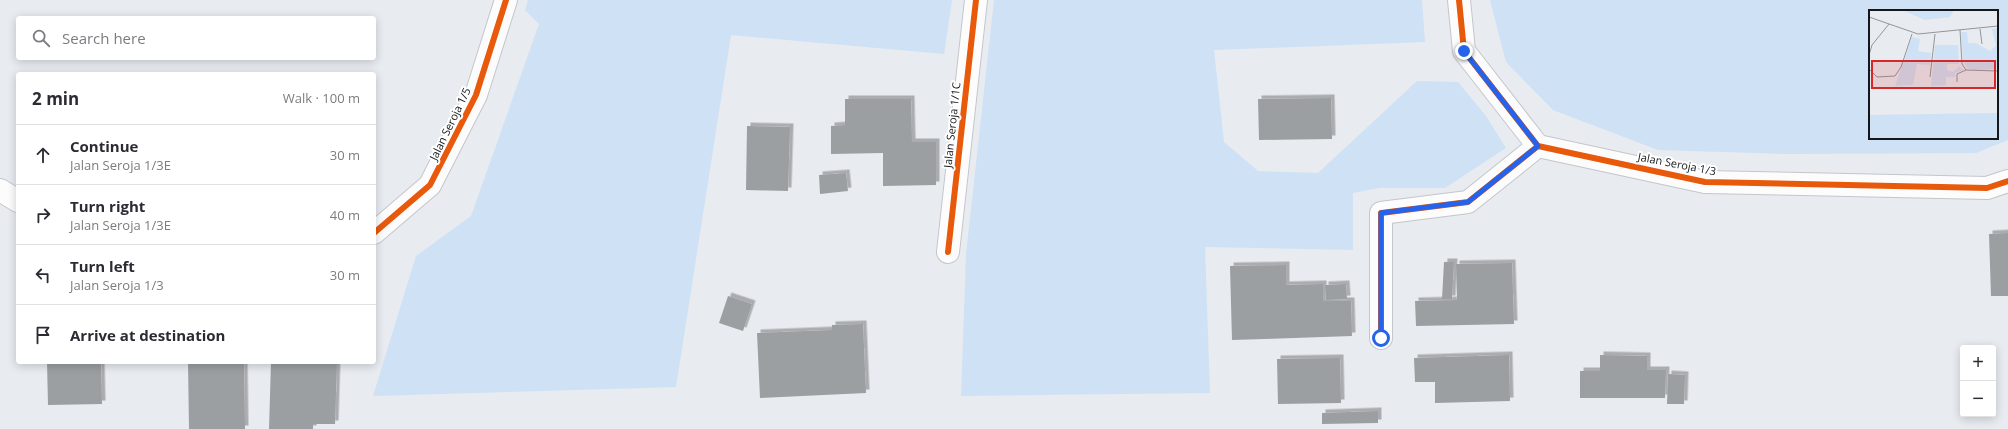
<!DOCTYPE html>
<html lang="en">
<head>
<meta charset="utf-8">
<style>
  body { margin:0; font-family:"Open Sans",sans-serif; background:#f2f2f3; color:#2b2b33 }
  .controls { position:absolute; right:12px; bottom:12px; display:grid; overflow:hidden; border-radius:4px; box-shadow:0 2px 10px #0003 }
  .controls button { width:36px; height:36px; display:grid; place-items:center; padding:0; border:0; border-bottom:1px solid #e1e1e2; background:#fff; color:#2b2b33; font:20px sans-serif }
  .stop { position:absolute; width:12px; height:12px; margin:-9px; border:3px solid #2563eb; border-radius:50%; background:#fff }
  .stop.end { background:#2563eb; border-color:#fff; box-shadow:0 1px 4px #0008 }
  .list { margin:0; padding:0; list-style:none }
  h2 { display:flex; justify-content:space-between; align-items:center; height:52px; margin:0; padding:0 16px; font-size:17px }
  h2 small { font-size:13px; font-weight:400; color:#7c7c81 }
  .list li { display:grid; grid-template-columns:26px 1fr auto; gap:12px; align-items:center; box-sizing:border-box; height:60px; padding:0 16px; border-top:1px solid #e1e1e2 }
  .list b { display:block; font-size:15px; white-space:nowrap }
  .list p { margin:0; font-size:13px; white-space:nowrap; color:#7c7c81 }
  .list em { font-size:13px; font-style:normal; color:#7c7c81 }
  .icon { flex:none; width:22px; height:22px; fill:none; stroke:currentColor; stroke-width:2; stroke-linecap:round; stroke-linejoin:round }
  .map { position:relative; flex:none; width:2008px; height:429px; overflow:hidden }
  .search { position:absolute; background:#fff; box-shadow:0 2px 10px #0003; left:16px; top:16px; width:360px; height:44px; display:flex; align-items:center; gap:10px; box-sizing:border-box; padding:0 14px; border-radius:4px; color:#7c7c81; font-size:15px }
  .panel { position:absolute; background:#fff; box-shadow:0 2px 10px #0003; left:16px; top:72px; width:360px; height:292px; border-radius:4px }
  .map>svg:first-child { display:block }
  .green { fill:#cfe1f4; fill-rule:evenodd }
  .building { fill:#9c9fa2; filter:url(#shadow) }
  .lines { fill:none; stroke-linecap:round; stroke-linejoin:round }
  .minor-casing { stroke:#c4c6ca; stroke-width:24 }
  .minor { stroke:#fcfcfd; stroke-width:22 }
  .cycleway-casing { stroke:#fff; stroke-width:8 }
  .cycleway { stroke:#e8590c; stroke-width:6 }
  .route { stroke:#2563eb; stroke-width:5 }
  .labels { text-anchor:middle; stroke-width:4; stroke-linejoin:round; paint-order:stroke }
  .street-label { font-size:11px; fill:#141619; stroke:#fff }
  .inset-road { fill:none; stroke:#93969a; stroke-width:1 }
  .view { fill:#d62828; fill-opacity:0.15; stroke:#d62828; stroke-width:2 }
  .inset-edge { fill:none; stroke:#141619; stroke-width:2 }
</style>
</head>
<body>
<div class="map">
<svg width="2008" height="429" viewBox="0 0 2008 429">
  <defs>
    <filter id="shadow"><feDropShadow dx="3.5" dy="-3.5" stdDeviation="0" flood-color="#0004"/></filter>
  </defs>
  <rect width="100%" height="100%" fill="#e8ebf0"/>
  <path class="green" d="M528,0h424l-8,54 -213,-19 -55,352 -303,9 43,-140 55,-40 68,-192 -14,-14z
    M994,0h428l3,42 -211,8 10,92 34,29 60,2 99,-92 41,1 28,34 20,32 -61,40h-66l-26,5v57l-148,-3 5,146 -249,3 5,-142z
    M1490,0h518v140l-32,13 -188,1 -130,-4 -105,-40 -47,-48zM1870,11h127v127h-127z"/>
  <path class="building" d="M1331,98l1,41 -73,1 -1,-41z
    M845,99h66l1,43h24v43l-53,1v-33l-52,1v-28l14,-1z
    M747,126l43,1 -2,64 -42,-1z
    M846,173l2,18 -28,3 -1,-19z
    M2008,233v63h-17l-2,-62z
    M1444,262h10l-2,37h-10z
    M1512,263l2,61 -98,2 -1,-25 42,-1 -1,-36z
    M1286,265v20l37,-1v17h28l1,35 -120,4 -2,-74z
    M1346,284l1,15 -21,1 -1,-15z
    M728,296l24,8 -9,27 -24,-8z
    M863,324l3,69 -106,5 -3,-65 75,-3v-5z
    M1509,355l1,46 -75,2v-21h-20l-1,-24z
    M1600,355l47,1v14h19l-1,28h-85v-27h20z
    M1340,358l1,45 -63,1 -1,-45z
    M47,362h54l1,42 -54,1z
    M188,362h56l1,67h-56z
    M271,362h66l-2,62h-22v5h-44z
    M1668,374l17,1 -1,29h-17z
    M1378,411v12l-56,1v-11z"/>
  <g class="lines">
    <g class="minor-casing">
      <path id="minor" d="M1459,0l5,51 74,95 167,36 282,6 21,-7
        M0,190l18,11
        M374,233l56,-48 46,-90 30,-95
        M948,252l28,-252
        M1381,338v-125l87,-11 70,-56"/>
    </g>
    <use href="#minor" class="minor"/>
    <g class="cycleway-casing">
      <path id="cycleway" d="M1459,0l5,51 74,95 167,36 282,6 21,-7
        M374,233l56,-48 46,-90 30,-95
        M948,252l28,-252
        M1381,338v-125l87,-11 70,-56"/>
    </g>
    <use href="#cycleway" class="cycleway"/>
  </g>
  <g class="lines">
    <path class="route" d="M1381,338v-125l87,-11 70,-56 -74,-95"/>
  </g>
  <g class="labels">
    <g class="street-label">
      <text transform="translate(450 124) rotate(-64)" y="4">Jalan Seroja 1/5</text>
      <text transform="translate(952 125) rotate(-84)" y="4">Jalan Seroja 1/1C</text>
      <text transform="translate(1677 164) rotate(11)" y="4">Jalan Seroja 1/3</text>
    </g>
  </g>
  <g transform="translate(1869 10)">
    <rect width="129" height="129" fill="#e8ebf0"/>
    <path d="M33,0h52l-4,7 -25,3zM129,18v41l-24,1 -7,-2 -4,-8 -2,-28h6l1,11h8l14,8 6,-5 -4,-17zM43,27l8,2 -2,12 13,2 -1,12 -13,-1 -4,21 -18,1zM66,35h23l1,19h-12v6l6,2 6,-6 5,4 -9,3v4h-9v8l-15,1zM129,103v26h-129v-24z" fill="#cfe1f4"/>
    <path class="inset-road" d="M0,7l49,17 80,-8M111,19l2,15M91,20l2,34 4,6 32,1M0,45l3,-10 17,-21M0,59l8,8 18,-1 6,-9 11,-33M61,67l5,-43M88,72v-8l9,-4"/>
    <path class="view" d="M3,51h123v27h-123z"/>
    <rect width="129" height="129" class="inset-edge"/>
  </g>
</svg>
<div class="controls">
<button>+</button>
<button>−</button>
</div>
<div class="stop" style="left:1381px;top:338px"></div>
<div class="stop end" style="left:1464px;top:51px"></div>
<div class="search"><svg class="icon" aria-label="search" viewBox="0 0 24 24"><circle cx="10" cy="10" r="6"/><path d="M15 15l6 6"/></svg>Search here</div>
<section class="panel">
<h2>2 min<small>Walk · 100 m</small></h2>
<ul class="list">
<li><svg class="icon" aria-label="ahead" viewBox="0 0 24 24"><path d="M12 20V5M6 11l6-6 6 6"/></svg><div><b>Continue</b><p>Jalan Seroja 1/3E</p></div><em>30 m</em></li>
<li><svg class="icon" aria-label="right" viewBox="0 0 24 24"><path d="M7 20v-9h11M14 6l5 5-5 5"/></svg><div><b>Turn right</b><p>Jalan Seroja 1/3E</p></div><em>40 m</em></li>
<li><svg class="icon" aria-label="left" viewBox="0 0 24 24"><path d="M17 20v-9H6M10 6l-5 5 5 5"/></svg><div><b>Turn left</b><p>Jalan Seroja 1/3</p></div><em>30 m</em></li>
<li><svg class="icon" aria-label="arrive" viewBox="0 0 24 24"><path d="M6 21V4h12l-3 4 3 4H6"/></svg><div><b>Arrive at destination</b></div></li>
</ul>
</section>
</div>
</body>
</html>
